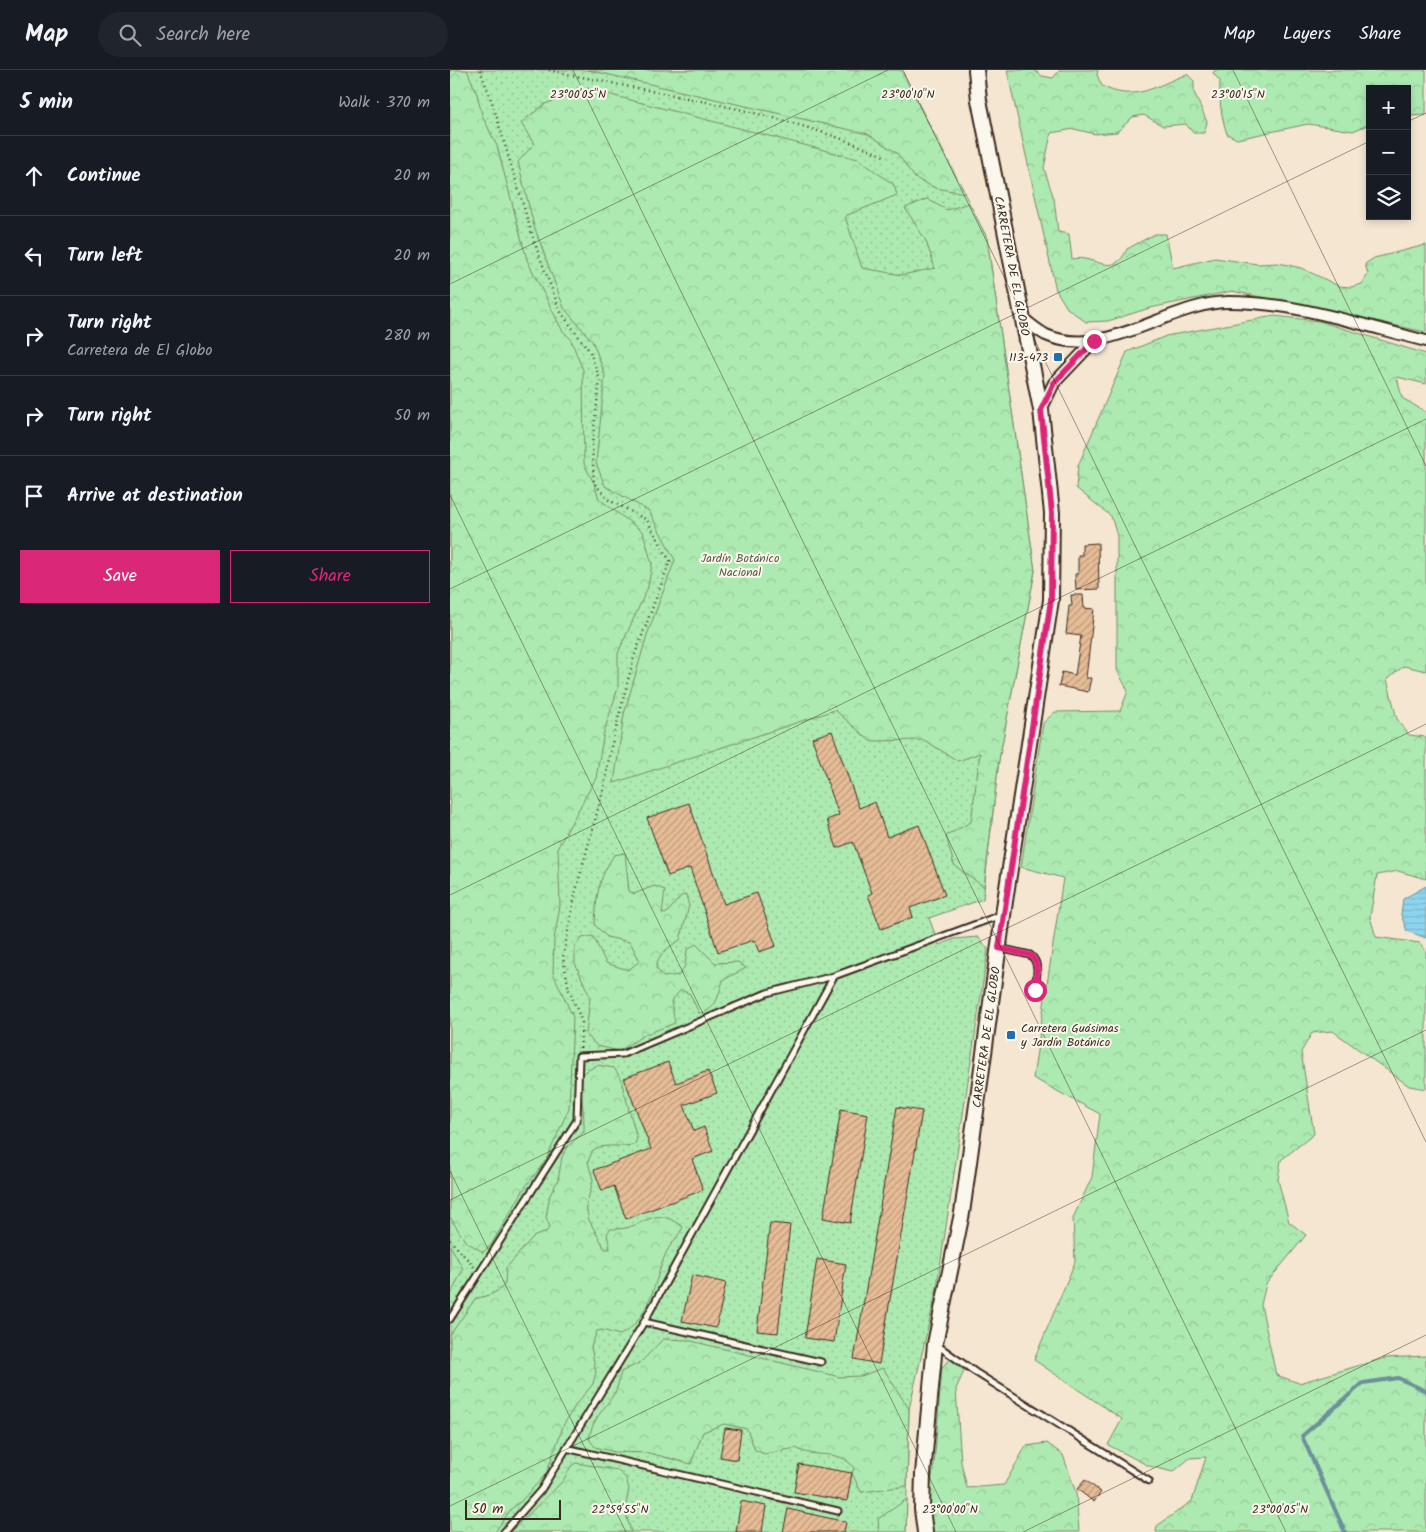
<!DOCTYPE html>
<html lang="en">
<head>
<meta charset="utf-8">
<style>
  body { margin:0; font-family:Kalam,sans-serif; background:#20242c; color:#f1f3f6 }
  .controls { position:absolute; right:15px; top:15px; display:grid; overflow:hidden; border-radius:0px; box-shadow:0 2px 8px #0003 }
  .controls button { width:45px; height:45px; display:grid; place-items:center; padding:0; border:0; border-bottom:1px solid #363941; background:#171b24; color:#f1f3f6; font:25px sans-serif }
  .scale { position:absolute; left:15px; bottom:12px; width:96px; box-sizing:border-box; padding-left:5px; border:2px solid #3b2a1e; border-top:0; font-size:14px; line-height:18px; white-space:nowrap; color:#3b2a1e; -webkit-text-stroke:4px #fbf7ec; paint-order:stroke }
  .stop { position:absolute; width:15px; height:15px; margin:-11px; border:4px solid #db2777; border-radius:50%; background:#fff }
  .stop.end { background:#db2777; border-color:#fff; box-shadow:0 1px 5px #0008 }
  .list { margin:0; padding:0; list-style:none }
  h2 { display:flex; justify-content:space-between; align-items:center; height:65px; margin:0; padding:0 20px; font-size:21px }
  h2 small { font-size:16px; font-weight:400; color:#9ea1a6 }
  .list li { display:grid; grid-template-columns:32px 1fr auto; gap:15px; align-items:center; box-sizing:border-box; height:80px; padding:0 20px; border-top:1px solid #363941 }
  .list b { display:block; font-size:19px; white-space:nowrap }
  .list p { margin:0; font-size:16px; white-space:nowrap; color:#9ea1a6 }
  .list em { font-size:16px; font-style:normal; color:#9ea1a6 }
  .actions { display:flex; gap:10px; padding:15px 20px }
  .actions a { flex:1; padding:11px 0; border:1px solid #db2777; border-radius:0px; text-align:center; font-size:18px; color:#db2777 }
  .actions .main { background:#db2777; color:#fff }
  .icon { flex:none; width:28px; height:28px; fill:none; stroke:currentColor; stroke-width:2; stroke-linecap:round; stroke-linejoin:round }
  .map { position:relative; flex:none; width:976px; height:1462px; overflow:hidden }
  header { display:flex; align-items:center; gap:30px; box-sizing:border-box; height:70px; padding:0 25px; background:#171b24; border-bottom:1px solid #363941 }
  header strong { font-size:24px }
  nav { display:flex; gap:28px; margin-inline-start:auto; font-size:18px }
  .search { width:350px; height:45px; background:#20242c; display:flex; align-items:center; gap:12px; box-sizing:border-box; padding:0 18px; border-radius:28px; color:#9ea1a6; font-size:19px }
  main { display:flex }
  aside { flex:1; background:#171b24 }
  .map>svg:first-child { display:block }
  .grass { fill:url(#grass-dots); stroke:#748a68 }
  .forest { fill:url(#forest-crowns); stroke:#748a68 }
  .water { fill:url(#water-rules); stroke:#6c909b }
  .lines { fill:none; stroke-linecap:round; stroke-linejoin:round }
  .stream { stroke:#6c909b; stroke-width:4 }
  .building { fill:url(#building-hatch); stroke:#3b2a1e }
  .lane-casing { stroke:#3b2a1e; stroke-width:9 }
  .street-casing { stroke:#3b2a1e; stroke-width:14 }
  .secondary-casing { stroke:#3b2a1e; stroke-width:18 }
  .path { stroke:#3b2a1e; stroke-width:2.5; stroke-dasharray:1 4; stroke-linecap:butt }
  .lane { stroke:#fbf7ec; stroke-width:5 }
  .street { stroke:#fbf7ec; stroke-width:10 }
  .secondary { stroke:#fbf7ec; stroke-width:14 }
  .route { stroke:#db2777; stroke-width:6 }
  .ticks { fill:none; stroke:#3b2a1e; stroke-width:1; stroke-opacity:0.45 }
  .poi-dot { fill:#1f6fb2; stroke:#fbf7ec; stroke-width:2 }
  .labels { text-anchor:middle; stroke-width:4; stroke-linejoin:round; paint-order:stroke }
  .street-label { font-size:12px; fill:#3b2a1e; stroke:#fbf7ec }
  .poi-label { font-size:12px; fill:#3b2a1e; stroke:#fbf7ec; text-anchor:end }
  .park-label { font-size:12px; fill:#585a43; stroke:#fbf7ec }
  .ticks-label { font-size:12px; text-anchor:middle; fill:#3b2a1e; stroke:#fbf7ec; stroke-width:4; stroke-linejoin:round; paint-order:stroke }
</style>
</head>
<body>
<header>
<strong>Map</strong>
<div class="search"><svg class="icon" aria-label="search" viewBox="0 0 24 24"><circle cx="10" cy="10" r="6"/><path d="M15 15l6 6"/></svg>Search here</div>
<nav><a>Map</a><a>Layers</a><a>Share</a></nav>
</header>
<main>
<aside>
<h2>5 min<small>Walk · 370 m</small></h2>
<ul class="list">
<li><svg class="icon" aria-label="ahead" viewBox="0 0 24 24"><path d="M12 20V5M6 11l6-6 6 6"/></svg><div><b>Continue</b></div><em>20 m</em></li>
<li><svg class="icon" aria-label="left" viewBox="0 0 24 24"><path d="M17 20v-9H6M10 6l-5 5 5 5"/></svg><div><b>Turn left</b></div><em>20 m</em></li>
<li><svg class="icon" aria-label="right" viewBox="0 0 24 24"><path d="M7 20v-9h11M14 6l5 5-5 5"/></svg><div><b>Turn right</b><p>Carretera de El Globo</p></div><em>280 m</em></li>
<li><svg class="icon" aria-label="right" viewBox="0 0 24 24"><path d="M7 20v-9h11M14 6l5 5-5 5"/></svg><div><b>Turn right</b></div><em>50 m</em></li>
<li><svg class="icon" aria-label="arrive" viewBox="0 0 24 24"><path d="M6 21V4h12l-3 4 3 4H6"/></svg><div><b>Arrive at destination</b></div></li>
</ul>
<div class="actions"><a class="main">Save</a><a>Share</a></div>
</aside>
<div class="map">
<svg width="976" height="1462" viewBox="0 0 976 1462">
  <defs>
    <pattern id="grass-dots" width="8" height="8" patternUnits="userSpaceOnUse" patternTransform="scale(1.25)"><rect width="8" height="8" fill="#adeab1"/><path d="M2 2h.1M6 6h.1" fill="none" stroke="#96c998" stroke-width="1.8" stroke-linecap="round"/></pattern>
    <pattern id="forest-crowns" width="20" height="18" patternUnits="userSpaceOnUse" patternTransform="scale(1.25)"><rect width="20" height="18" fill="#adeab1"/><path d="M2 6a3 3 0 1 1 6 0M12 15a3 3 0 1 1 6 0" fill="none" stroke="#96c998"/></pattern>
    <pattern id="water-rules" width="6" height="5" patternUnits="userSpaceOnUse" patternTransform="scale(1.25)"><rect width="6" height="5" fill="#8dd4ee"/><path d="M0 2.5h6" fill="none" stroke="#7bb6cc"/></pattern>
    <pattern id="building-hatch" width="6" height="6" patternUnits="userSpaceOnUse" patternTransform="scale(1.25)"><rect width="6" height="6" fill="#e7bd97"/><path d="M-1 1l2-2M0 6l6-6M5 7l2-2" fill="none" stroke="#bc9a7b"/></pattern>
  </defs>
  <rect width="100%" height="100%" fill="#f5e6d2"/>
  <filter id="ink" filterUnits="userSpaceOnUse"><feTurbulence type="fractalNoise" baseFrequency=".02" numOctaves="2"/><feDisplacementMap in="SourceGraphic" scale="10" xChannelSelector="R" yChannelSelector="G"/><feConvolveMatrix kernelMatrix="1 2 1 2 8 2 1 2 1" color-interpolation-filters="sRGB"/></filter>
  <g filter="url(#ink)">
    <path class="grass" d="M0,0h451l86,168 48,333 -36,189 -16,139 -54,19 10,27 15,-6 24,-2 10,12 -52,344 -27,116 -3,123h-456z"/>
    <path class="forest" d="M0,0h17l10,24 5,21 15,31 30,114 35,70 8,8 13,32 1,94 10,19 5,16 44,33 9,32 -4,23 -30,66v35l-14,44 -8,46 -38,69 2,59 -6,33 -1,34 20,44 -4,91 -23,52 -20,26 -35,59 -8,7 -18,-11 -15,-24z
      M138,0h313l64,123 -30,-5 -20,-10 -18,-25 -29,-19z
      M557,0h27l8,6 11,2 7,-8h38l-1,5 5,11c32,17 54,0 85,-12l7,7v11l13,30 -3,11h-11l-7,-9 -23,2 -19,-11 -11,2 -16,15 -22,2 -21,-5 -23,4 -7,35 10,31 4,33 11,2 3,25c22,-5 42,21 55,-10l28,-15h11l7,34 42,-10 42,6 22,-1 22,5 38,18 12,1 11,-3 6,-10 -3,-10 9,-6 52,-13v87l-194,-41 -82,17 -42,13 -22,1 -19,-14 -11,-18z
      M765,0h211v45l-19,1v-27h-37v35l-17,7 -45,-7 -71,15 -10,-5c-6,-18 -8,-34 -7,-53l-7,-8z
      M138,19l270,70 36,26 3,10 -52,21 17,52 40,7 33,-7 -9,-27 -21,-33 22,-9 20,11 22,-7 18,35 48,333 -36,189 -15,127 -30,-22 -8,-29 25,-14 9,-69 -22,8 -34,-21 -54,1 -35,-31 -221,73 10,-69 23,-79 28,-75 -26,-49 -44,-25 -9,-23 9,-88 -12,-33 -29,-34 -30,-82 -16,-64 16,-18 -13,-21 24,-19z
      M824,246l45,5 107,33v30l-29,-7 5,21 24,14v259l-22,-5 -17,13 10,40 12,16 17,2v142l-28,-8 -21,4 -7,42 6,20 44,6 6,8v138l-17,-3 -76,-55 -21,2 -11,19 13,82 -33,26 -3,20 11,42 17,13 -40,49 -5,21 15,70 23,8 86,-25 41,-2v176h-270l1,-6 35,-25 14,-44 -16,1 -17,14 -24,-6 -41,-21 14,-26 -88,-59 41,-98 -2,-44 19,-41 8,-63 -67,-36 30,-200 -42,-11 22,-144 12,-11 65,-1 8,-20 -11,-21v-134l-6,-20 -35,-28 2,-22 49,-114 39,-16z
      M175,783l4,38 5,3 20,-8 11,4 -3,24 5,-1 14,-17 5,-1 3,11 -9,34c-11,7 -23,14 -24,28l7,9 16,-2 6,-9 2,-16 9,-6 19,19 23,-1 8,6 -23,12c-4,14 -7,32 -24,33l-9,-19 -9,-4 -10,11 4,22 -31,12 -25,16 -22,-5 -11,-12 4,-37 -15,-34v-17l7,-8 11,-2 13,27 22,7 12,-9 -10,-19 -23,-5 -12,-12c1,-28 3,-46 19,-70z
      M147,995l17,3 6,9 17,61 -2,6c-14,5 -33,-2 -43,7l-4,11 5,18 -7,27 3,13 16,29h5l-3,-15 3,-5c5,0 11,0 16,-1 25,-7 30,-21 57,-1 -4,9 -13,17 -17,26 -12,28 -16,67 -46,82l-18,-5 -5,1 -6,16 5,25 -3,12 -16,19 -13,21 -18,50 -26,28 -9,7 -16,23h-45v-197l25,-36 17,-5 10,-6 3,-4 1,-16 27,-31 14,-6 3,-4 -4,-10 4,-22 8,-15 4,-23 5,-10 17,-15c1,-20 -5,-39 -2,-58z
      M0,1175l13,24 -13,27z
      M213,1269l24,1 153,37 21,-1 22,-8 26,41 -2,77 -46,6 -9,-19 2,-5c-15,-21 -39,-8 -58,-20l-31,6 -10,-4 -8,-21 -23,-5 -21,8 -12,32 -42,-11 -34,-1 -20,-5 -6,-8c3,-20 15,-29 25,-45 4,-6 5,-15 7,-22l20,-10z
      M501,1289l13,12 -8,18 5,73 6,26 37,-3 22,-39 21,-3 16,12 13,38 3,39h-148l-4,-24 7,-43 8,-98z
      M126,1393l41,7 9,8 3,11 -4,21 6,22h-121l53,-51 8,-15z
      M457,1429l-1,33h-27l-1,-13z"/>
    <path class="water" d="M976,816v52l-19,-7 -6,-16 2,-16z"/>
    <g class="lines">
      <path class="stream" d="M895,1462l-43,-96 61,-53 35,-5 28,13"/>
    </g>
    <path class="building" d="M648,473l1,46 -23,1 -1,-16h3v-19h4v-11z
      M621,525h12l1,13 10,1 -8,69h5l-3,14 -29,-6 3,-14 13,3 6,-39 -15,-2 3,-28h3z
      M382,661l27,77 16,-6 12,35 32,-12 26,70 -35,13 3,9 -32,12 -13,-34 4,-2 -19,-51 -16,6 -10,-28 12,-5 -27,-77z
      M239,733l35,101 33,-11 19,53 -17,6 -5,-12 -36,12 -28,-84 -22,8 -21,-58z
      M218,992l8,21 32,-12 9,22 -33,12 10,26 10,-4 9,24 -21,8 11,31 -77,29 -12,-33 -12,5 -8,-21 57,-21 -27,-71z
      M447,1037l25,4 -43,253 -25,-5z
      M391,1039l27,5 -18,109 -27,-5z
      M320,1153l20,2 -12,108 -21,-2z
      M367,1189l29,5 -12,78 -29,-4z
      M242,1205l34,8 -10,45 -34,-7z
      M275,1358l16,2 -4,30 -17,-3z
      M349,1394l53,9 -5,28 -53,-9z
      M635,1410l16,12 -7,10 -17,-13z
      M291,1431l25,5 -4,26h-26z
      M338,1439l58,13 -2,10h-61z"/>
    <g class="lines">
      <g class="lane-casing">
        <path id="lane" d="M549,878l31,7c11,8 6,23 5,35
          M0,1249l127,-199 2,-64 44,-2 144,-61 67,-17 167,-61
          M194,1252l177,40
          M487,1275l38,27 174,109
          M116,1378l272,63
          M54,1462l37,-42 103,-168 190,-346"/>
      </g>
      <g class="street-casing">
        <path id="street" d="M571,247c8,6 17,14 25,18 59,26 124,-33 183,-33 66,0 133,23 197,39
          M591,340l13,-27 40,-42"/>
      </g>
      <g class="secondary-casing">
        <g id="secondary">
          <path id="s1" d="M475,1462l-3,-23 1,-35 12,-130 27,-131 43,-312 46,-301 1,-87 -11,-103 -62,-310 -3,-30"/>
        </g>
      </g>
      <path class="path" d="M30,0l12,32 43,142 25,67 30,41 10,27 -8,65 2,39 15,17 38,20 23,41 -36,96 -23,90 -7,40 -28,103 -13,67 6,33 13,32 -2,27
        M99,0c111,25 230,39 335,86
        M0,1170l24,27"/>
      <use href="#lane" class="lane"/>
      <use href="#street" class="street"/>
      <use href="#secondary" class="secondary"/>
    </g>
  </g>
  <g class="lines" filter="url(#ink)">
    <path class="route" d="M585,920c1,-12 6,-27 -5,-35l-31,-7 52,-348 1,-87 -11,-103 13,-27 40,-42"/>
  </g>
  <path class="ticks" d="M123,0l713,1462M453,0l523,1072M783,0l193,396M957,52l19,-9M0,214l438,-214M0,425l506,1037M0,519l920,-448M0,825l976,-476M0,1101l176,361M0,1130l976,-476M0,1436l976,-476M573,1462l403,-197"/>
  <g class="poi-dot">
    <rect x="603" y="282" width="10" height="10" rx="2.5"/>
    <rect x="556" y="960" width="10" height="10" rx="2.5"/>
  </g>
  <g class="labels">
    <g class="street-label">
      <text transform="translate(562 196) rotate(79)" y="4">CARRETERA DE EL GLOBO</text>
      <text dy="4" stroke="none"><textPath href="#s1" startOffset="500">CARRETERA DE EL GLOBO</textPath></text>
    </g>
    <g class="poi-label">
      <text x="598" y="291">113-473</text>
      <text x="571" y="962" text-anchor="start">Carretera Guásimas<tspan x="571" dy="14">y Jardín Botánico</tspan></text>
    </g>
    <g class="park-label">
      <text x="290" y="492">Jardín Botánico<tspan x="290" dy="14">Nacional</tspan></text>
    </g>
  </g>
  <g class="ticks-label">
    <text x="128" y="28">23°00'05"N</text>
    <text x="458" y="28">23°00'10"N</text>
    <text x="788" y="28">23°00'15"N</text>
    <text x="170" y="1443">22°59'55"N</text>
    <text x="500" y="1443">23°00'00"N</text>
    <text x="830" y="1443">23°00'05"N</text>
  </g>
</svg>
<div class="controls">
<button>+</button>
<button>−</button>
<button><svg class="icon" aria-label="layers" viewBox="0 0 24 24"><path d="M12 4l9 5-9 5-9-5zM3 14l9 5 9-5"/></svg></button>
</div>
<div class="scale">50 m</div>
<div class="stop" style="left:585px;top:920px"></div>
<div class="stop end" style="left:644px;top:271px"></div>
</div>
</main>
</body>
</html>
